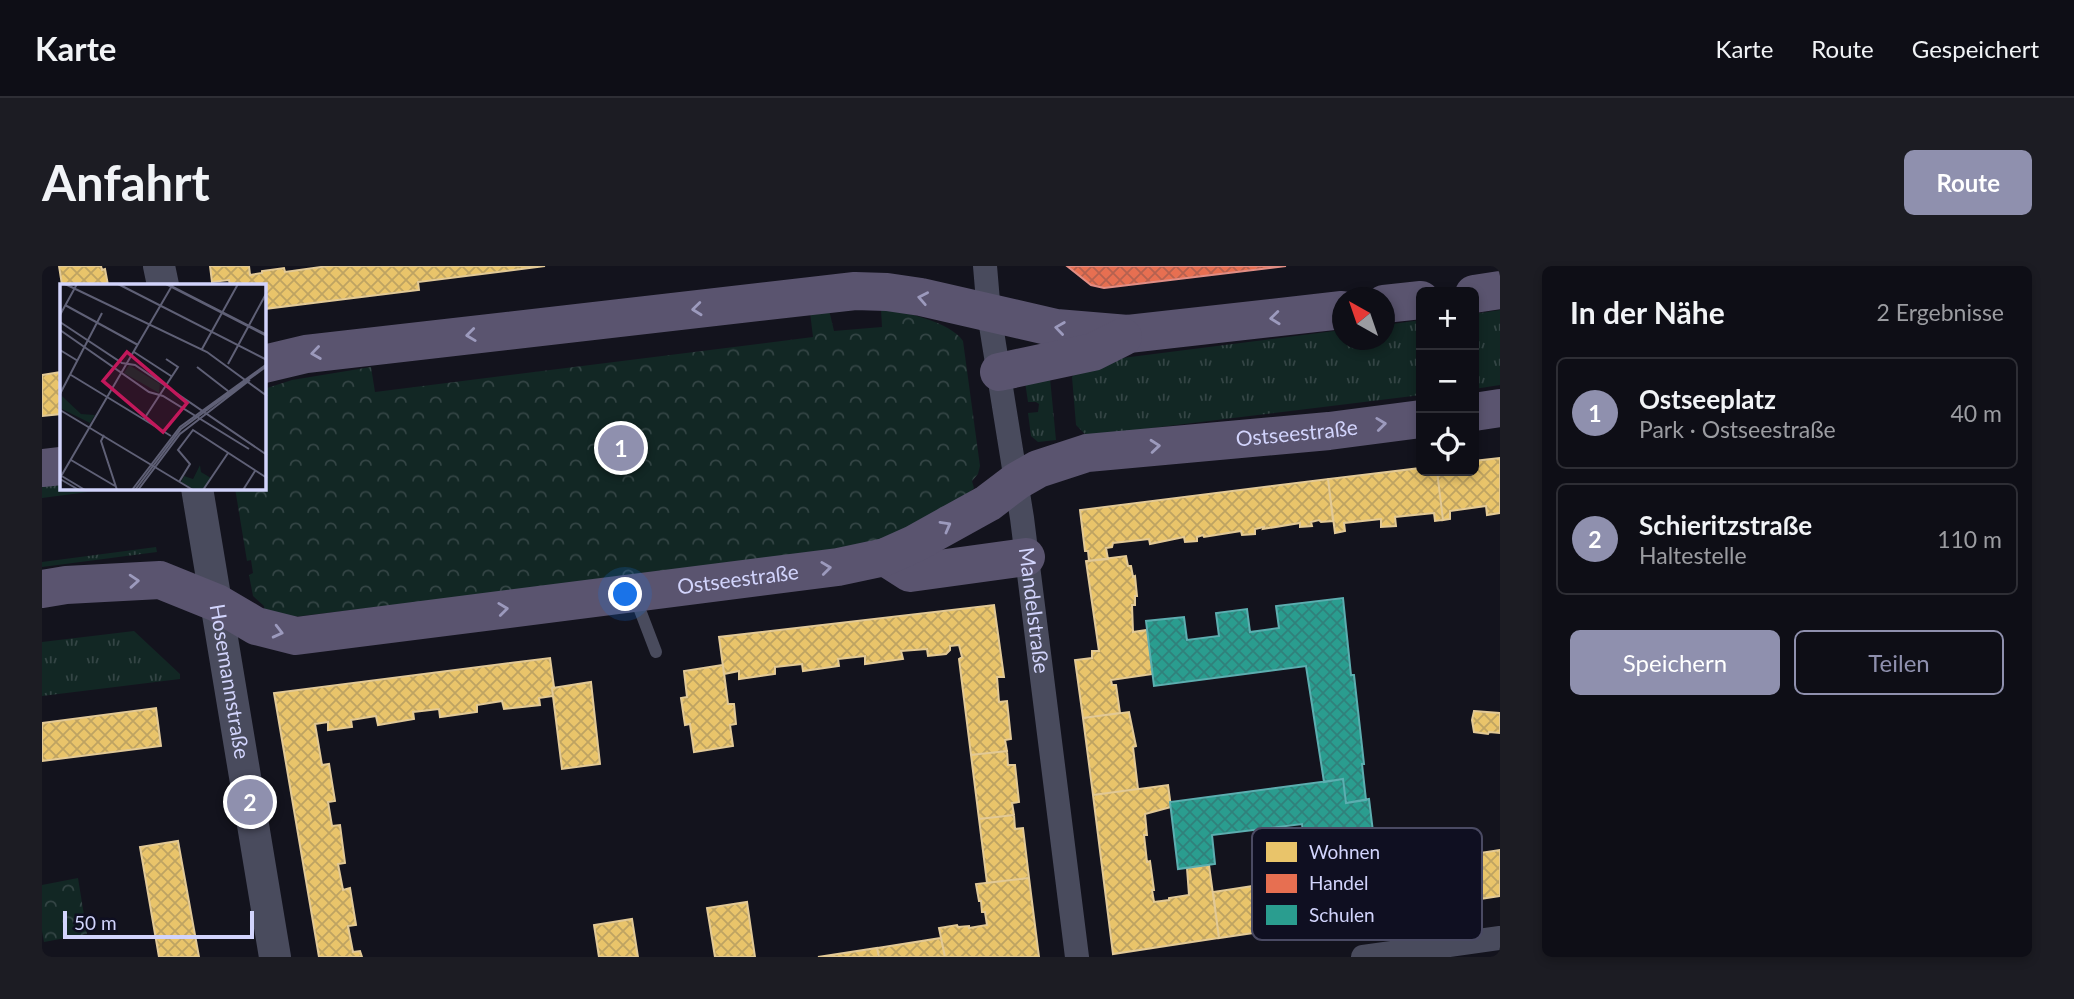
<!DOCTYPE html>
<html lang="de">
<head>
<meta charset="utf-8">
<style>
  body { margin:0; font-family:Lato,sans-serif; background:#1c1c23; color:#f1f3f6 }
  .controls { position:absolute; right:21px; top:21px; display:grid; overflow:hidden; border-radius:10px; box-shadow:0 4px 10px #0003 }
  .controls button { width:63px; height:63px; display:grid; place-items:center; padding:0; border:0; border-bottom:2px solid #2e2e35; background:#0e0e16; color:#f1f3f6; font:35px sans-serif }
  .compass { position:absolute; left:1290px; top:21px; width:63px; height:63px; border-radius:50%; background:#0e0e16; box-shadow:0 4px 10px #0003; rotate:320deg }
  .scale { position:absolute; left:21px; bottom:18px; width:191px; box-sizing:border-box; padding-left:7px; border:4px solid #d2d4fc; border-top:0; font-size:19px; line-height:24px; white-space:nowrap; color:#d2d4fc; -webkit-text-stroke:5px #0f0f21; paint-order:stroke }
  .you { position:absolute; left:584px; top:329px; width:24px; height:24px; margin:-18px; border:5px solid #fff; border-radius:50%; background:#1a73e8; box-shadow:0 0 0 10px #1a73e833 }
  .badge { display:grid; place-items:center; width:46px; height:46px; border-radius:50%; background:#8f90ae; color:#fff; font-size:23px; font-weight:700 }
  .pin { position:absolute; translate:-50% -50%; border:4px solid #fff; box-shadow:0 2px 7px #0006 }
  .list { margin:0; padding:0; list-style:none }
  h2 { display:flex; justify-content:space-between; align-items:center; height:91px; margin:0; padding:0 28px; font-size:30px }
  h2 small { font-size:23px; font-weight:400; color:#9b9ca1 }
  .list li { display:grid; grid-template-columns:46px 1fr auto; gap:21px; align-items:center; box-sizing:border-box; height:112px; margin:0 14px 14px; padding:0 14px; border:2px solid #2e2e35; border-radius:10px }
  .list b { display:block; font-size:26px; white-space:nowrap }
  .list p { margin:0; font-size:23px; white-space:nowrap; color:#9b9ca1 }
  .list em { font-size:23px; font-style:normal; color:#9b9ca1 }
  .actions { display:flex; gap:14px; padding:21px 28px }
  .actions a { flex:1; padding:16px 0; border:2px solid #8f90ae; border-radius:10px; text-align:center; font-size:24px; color:#8f90ae }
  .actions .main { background:#8f90ae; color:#fff }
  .icon { flex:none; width:38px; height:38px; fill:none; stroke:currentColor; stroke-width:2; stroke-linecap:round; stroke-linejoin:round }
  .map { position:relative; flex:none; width:1458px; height:691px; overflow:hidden; border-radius:10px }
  header { display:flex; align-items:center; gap:42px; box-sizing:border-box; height:98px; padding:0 35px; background:#0e0e16; border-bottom:2px solid #2e2e35 }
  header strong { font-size:33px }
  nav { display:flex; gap:38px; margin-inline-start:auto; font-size:24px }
  .intro { display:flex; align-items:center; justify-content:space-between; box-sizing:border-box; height:168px; padding:0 42px }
  h1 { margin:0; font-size:49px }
  .button { padding:18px 32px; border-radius:10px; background:#8f90ae; color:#fff; font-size:24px; font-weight:700 }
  main { display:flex; gap:42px; padding:0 42px }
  aside { flex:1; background:#0e0e16; border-radius:10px; box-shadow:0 4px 10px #0003 }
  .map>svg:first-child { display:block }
  .grass { fill:url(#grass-tufts) }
  .forest { fill:url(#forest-crowns) }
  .homes { fill:url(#homes-cross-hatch); stroke:#e2c996; stroke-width:2 }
  .shops { fill:url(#shops-cross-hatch); stroke:#e18d84; stroke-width:2 }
  .schools { fill:url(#schools-cross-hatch); stroke:#5caeb0; stroke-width:2 }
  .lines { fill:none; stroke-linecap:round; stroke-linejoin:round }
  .service { stroke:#494b5d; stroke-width:12 }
  .minor { stroke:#494b5d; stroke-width:24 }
  .tertiary { stroke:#494b5d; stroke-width:32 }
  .primary { stroke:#5a546f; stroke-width:38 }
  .oneway { stroke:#9c9abd }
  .labels { text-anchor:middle; stroke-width:7; stroke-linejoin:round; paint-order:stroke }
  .street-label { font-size:21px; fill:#d2d4fc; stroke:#0f0f21 }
  .inset-road { fill:none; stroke:#5f6076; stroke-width:2 }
  .view { fill:#c2185b; fill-opacity:0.15; stroke:#c2185b; stroke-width:3.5 }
  .inset-edge { fill:none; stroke:#d2d4fc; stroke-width:3.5 }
  .key { fill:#0f0f21; stroke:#4a4a63; stroke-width:2 }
  .key-label { font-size:19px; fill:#d2d4fc }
</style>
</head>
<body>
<header>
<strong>Karte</strong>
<nav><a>Karte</a><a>Route</a><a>Gespeichert</a></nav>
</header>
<div class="intro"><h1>Anfahrt</h1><a class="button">Route</a></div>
<main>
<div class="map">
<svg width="1458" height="691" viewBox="0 0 1458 691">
  <defs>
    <pattern id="grass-tufts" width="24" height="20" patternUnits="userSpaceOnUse" patternTransform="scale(1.75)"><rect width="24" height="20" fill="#122724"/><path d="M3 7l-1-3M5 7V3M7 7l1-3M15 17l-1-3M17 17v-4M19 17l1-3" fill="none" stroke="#344545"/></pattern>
    <pattern id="forest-crowns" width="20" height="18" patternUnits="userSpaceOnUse" patternTransform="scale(1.75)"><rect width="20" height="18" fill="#122724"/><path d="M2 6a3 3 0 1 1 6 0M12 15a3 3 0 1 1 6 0" fill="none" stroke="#344545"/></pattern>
    <pattern id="homes-cross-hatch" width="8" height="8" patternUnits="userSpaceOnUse" patternTransform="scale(1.75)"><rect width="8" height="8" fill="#e9c46a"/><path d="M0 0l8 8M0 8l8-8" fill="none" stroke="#bea362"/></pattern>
    <pattern id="shops-cross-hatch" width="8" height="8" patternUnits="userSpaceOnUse" patternTransform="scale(1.75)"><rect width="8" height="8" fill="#e76f51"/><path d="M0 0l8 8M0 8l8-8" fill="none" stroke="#b56150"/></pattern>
    <pattern id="schools-cross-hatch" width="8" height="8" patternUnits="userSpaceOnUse" patternTransform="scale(1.75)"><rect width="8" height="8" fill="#2a9d8f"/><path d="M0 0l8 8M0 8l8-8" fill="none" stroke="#30817b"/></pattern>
  </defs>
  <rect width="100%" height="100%" fill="#13131d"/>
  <path class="grass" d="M1458,44v75l-26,4v-75z
    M1379,54v75l-334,41 -11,-11 -4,-48 11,-14 259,-33v10h42l1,-15z
    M1007,102l7,72 -18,2 -7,-6 -3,-23 10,-1 1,-8 -3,-2h-8l-3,-20z
    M19,217v5h57l-76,10v-13z
    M114,281l1,5 -115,15v-5z
    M92,365l46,43v5l-138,17v-54z"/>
  <path class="forest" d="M839,43c22,2 70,13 82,32l17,125 -2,8 -6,7 2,7 -6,6 -71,43 -66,17 -547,64 -19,-4 -1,-8 -11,-10 -4,-21 4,-2 -2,-13 -4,1 -12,-73h29v-99l28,-9 79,-13 4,25 438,-55 -3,-25 19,-2 5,21 48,-4z
    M36,612l9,56 -43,8 -2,-11v-46z"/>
  <path class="homes" d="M17,0h42l1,4 3,-1 3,16h-46z
    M168,0h39l1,9 12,-2v-2l22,-3 1,4 43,-6h217l-127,16 1,8 -155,19v-24h-34l-1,-5 -17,2z
    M19,106v42l-19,2v-41z
    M1458,192v55l-13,2 -1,-9 -36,5v8l-7,1 -6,-49h37v-10z
    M1379,202v3h16l6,49 -8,1 -1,-8 -39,4 1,9 -15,1v-8l-37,4 1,8 -10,2 -7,-54z
    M1286,213l5,42 -12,1 -2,-2 -8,2 1,4 -12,1v-4l-37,6 1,-2 -9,2v5l-13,1 -1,-4 -37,6 -1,-2 -6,2v4l-12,1 -1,-5 -34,7 -1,-5 -36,4 -1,4 -6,1 2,11 -19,2 -1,-10h-3l-5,-41z
    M1084,290l2,10h3l2,11 2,-1 2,20h-2v9h-3l1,27 14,-2 6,44 -42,6 1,5h4l4,28 -37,5 -8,-58 17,-2v-7h7l-13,-90z
    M952,339l10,72h-7l2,25 8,-1 4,38 -6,1 2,11 -36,4 -12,-96 3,-2 -3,-12 -9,1v4l-4,4 -18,2 -1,-7 -26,2 2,8 -38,5v-8l-27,3 1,7 -36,5 -1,-7 -27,3v7l-36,5v-8l-15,3 -5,-37z
    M508,392l4,29 -2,1 1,8 -14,2 1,7 -36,4 -2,-8 -25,4v7l-37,5 -1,-8 -26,3 1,7 -36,6 -2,-9 -25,4 1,7 -24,3v-8l-13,2 7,41 7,-1 6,37 -7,1 4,24 8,-1 5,38 -7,1 5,26 7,-2 6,37 -8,1 5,26 7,-1 2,6h-43l-45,-264z
    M681,399l5,39h6l2,20 -6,1 3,21 -39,6 -4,-28 -5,1 -4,-27 6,-1 -3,-26z
    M549,416l9,82 -38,5 -10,-81z
    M114,442l5,38 -119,15v-38z
    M1432,445l26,2v20l-11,-1 -1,2 -14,-2 -2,-12z
    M1087,446l7,34 -3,1 5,42 -45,6 -10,-77z
    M965,485l1,14h7l4,37 -7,1 2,12 -35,4 -8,-64z
    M1126,519l3,22 -26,7 2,21h-3l3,27 3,-1 4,29h-2l2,12 15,-2v-2l20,-3 -2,-27 22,-3 10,73 -106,16 -20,-159z
    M972,549l1,14 8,-1 6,50 -42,5 -8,-64z
    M136,575l21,116h-40l-19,-110z
    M1458,584v46l-53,8 -7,-45z
    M1284,609l8,46 -115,17 -6,-46z
    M987,612l10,79h-94l-6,-29 18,-3 1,2 11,-1v2l18,-3 -2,-13h-3l-1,-11h-2l-3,-17z
    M705,636l8,55h-40l-8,-49z
    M590,653l6,38h-39l-5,-32z
    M899,672l4,19h-66l-2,-9z
    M835,682l2,9h-61z"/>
  <path class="shops" d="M1025,0h219l-182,22 -13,-3z"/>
  <path class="schools" d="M1301,332l8,77h3l10,89h-2l4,36 -20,3 -3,-24 -19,3 -18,-116 -152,20 -8,-65 38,-4 3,23 32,-4 -3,-23 31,-4 3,23 29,-4 -3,-22z
    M1301,513l3,24 23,-4 5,41 -69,11 -3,-27 -90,11 3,29 -37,5 -8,-67z"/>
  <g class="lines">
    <path class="service" d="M593,331l21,55"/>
    <g class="minor">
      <path id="s1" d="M943,0l4,47 33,205 55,439"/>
      <path d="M1321,691l137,-19"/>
    </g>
    <g class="tertiary">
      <path d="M117,0l4,19"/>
      <path id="s2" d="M155,222l78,469"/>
    </g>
    <g class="primary">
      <path d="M1432,28l26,-4"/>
      <path d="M1342,38l37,-4"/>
      <path d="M222,98l42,-10 549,-63 32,1 34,5 135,31 72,6 214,-24"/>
      <path d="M957,106l94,-20 30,-15"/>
      <path d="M1432,146l26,-4"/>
      <path d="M0,202l19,-2"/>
      <path d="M843,291l25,16 116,-16"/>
      <path id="s3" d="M0,323l24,-4 94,-5 57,23 39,23 40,10 542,-69 47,-10 29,-13 74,-41 29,-22 21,-12 49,-16 242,-22 92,-12"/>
    </g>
  </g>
  <defs><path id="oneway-chevron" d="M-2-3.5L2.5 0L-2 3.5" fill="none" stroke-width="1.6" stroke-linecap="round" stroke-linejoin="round" transform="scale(1.75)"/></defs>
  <g class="oneway">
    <use href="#oneway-chevron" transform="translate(881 32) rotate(-169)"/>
    <use href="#oneway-chevron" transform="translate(655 43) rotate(174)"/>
    <use href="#oneway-chevron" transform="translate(1233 52) rotate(174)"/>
    <use href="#oneway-chevron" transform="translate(1018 62) rotate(-172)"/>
    <use href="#oneway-chevron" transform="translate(429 69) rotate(173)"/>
    <use href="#oneway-chevron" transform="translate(274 87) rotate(172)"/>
    <use href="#oneway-chevron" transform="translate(1339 158) rotate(-7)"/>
    <use href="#oneway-chevron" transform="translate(1113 180) rotate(-5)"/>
    <use href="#oneway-chevron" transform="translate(904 260) rotate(-29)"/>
    <use href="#oneway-chevron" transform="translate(784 302) rotate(-7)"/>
    <use href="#oneway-chevron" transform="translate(92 315) rotate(-4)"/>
    <use href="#oneway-chevron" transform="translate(461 343) rotate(-7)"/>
    <use href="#oneway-chevron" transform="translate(236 366) rotate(14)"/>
  </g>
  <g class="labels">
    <g class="street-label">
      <text dy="7" stroke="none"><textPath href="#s3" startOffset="1300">Ostseestraße</textPath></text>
      <text dy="7" stroke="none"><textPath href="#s3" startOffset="712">Ostseestraße</textPath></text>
      <text dy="7" stroke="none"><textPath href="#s1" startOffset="348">Mandelstraße</textPath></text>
      <text dy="7" stroke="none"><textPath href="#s2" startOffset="196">Hosemannstraße</textPath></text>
    </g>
  </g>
  <g transform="translate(18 18)">
    <rect width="206" height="206" fill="#13131d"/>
    <path d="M2,112l19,18 14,1 -5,8 -30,-15z" fill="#122724"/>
    <path d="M69,81l31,19 -1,9 -35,-20zM140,181l1,7 10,6 -9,12h-7l-14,-8 3,-6 9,3z" fill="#122724"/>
    <path class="inset-road" d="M5,0l142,68 60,44M58,0l149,76M106,0l101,52M107,0l100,51M5,21l73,40M0,31l17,-31M0,38l62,41 13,2 132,90M0,46l89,62 14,4 86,53M142,65l36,-65M0,66l18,11M74,68l37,24M168,80l39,-72M137,83l31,24M11,91l100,61M0,110l42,-81M0,126l133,80M84,135l34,-52 -12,-8M44,151l-3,6 16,49M11,176l44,26M0,191l25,15M0,194l113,-194M0,195l19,11M119,198l11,-18 -12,-14 15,-20 74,48M72,206l48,-63 87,-63M75,206l46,-61 86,-63M78,206l42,-56 70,-54M143,206l25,-37M183,206l12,-19"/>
    <path class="view" d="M67,68l60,51 -24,29 -60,-51z"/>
    <rect width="206" height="206" class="inset-edge"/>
  </g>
  <rect x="1210" y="562" width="230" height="112" rx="10" class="key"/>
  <rect x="1224" y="576" width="31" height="20" fill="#e9c46a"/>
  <rect x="1224" y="608" width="31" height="19" fill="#e76f51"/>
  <rect x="1224" y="639" width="31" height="20" fill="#2a9d8f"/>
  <g class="key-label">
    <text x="1267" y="593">Wohnen</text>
    <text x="1267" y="624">Handel</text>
    <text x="1267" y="656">Schulen</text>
  </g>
</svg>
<div class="controls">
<button>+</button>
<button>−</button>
<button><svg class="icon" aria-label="locate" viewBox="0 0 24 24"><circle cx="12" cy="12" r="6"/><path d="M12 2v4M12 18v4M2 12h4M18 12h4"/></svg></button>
</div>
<svg class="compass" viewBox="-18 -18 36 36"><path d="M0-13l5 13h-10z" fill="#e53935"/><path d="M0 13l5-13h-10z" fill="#9b9ca1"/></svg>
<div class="scale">50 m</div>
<div class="you"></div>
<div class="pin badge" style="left:579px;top:182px">1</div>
<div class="pin badge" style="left:208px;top:536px">2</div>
</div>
<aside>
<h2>In der Nähe<small>2 Ergebnisse</small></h2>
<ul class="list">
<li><span class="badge">1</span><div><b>Ostseeplatz</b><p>Park · Ostseestraße</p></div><em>40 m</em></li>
<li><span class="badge">2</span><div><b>Schieritzstraße</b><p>Haltestelle</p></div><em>110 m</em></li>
</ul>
<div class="actions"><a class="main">Speichern</a><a>Teilen</a></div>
</aside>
</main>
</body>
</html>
